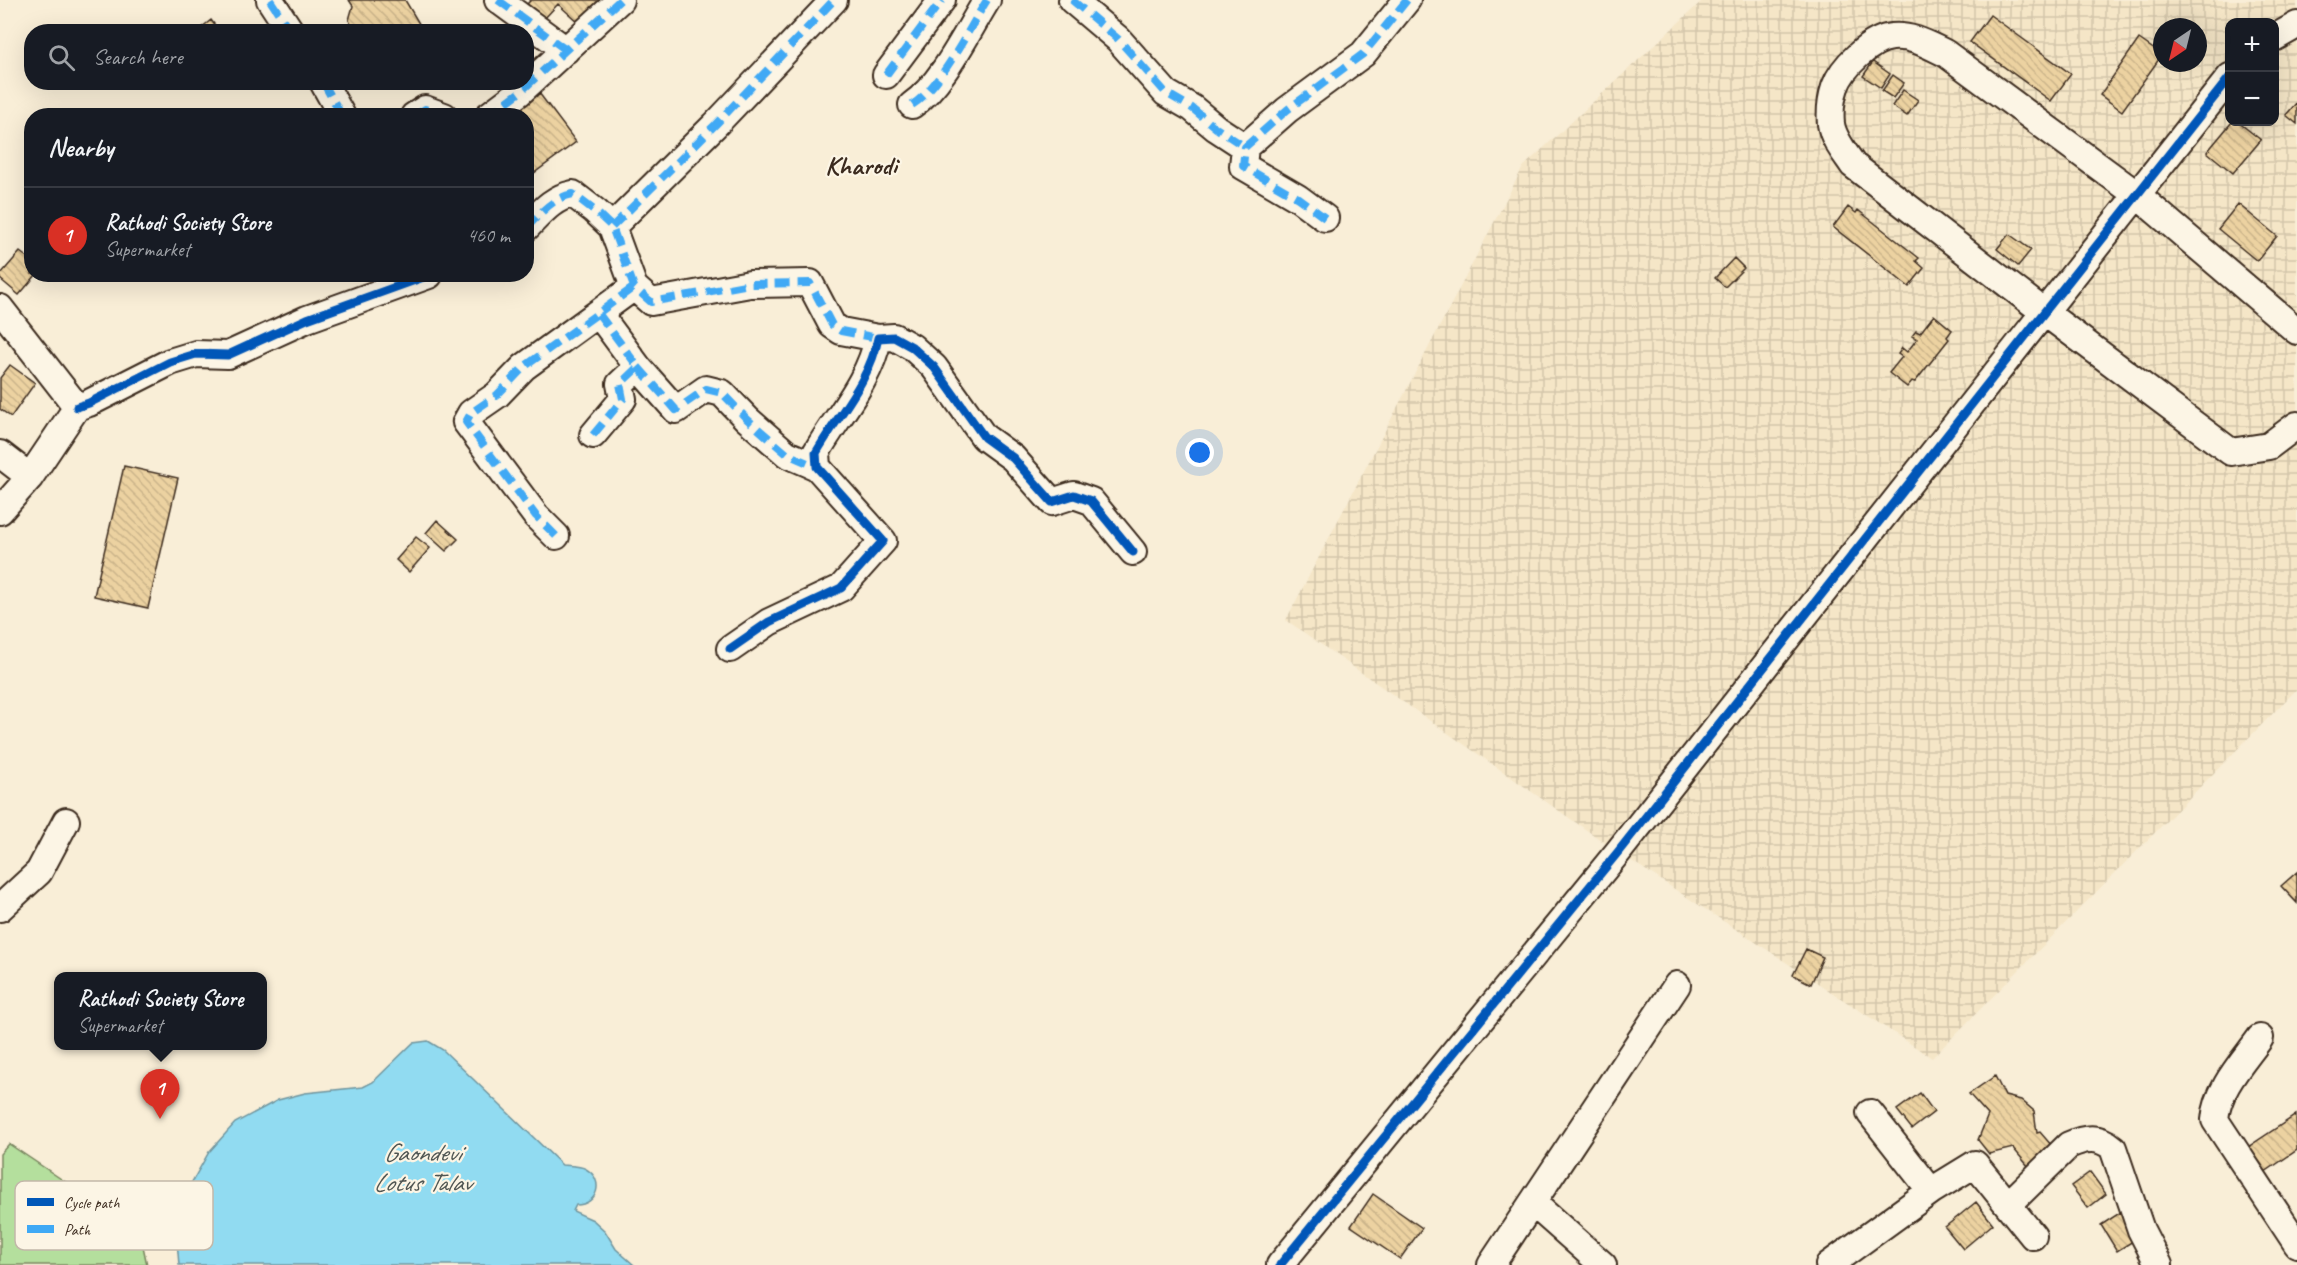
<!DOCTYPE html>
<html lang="en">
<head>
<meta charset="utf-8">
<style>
  body { margin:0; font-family:Caveat,sans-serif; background:#242831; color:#f1f3f6 }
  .controls { position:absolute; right:18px; top:18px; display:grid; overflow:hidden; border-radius:12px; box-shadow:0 6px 24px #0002 }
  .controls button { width:54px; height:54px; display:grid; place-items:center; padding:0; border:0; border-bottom:2px solid #363941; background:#171b24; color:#f1f3f6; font:30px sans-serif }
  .compass { position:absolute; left:2153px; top:18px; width:54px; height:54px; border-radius:50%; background:#171b24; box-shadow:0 6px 24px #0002; rotate:215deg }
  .you { position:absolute; left:1200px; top:453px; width:21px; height:21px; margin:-15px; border:4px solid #fff; border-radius:50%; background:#1a73e8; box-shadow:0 0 0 9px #1a73e833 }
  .badge { display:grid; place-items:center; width:39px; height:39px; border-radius:50%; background:#d93025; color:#fff; font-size:20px; font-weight:700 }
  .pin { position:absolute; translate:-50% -50px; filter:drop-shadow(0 2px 3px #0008) }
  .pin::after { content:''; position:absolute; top:32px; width:21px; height:18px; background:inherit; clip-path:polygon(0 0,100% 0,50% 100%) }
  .popup { position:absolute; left:54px; top:972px; width:213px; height:78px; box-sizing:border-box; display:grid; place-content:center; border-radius:12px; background:#171b24; filter:drop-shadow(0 2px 4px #0005); font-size:20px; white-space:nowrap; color:#9ea1a6 }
  .popup b { font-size:22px; color:#f1f3f6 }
  .popup::after { content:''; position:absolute; left:50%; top:100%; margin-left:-12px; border:12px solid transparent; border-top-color:#171b24 }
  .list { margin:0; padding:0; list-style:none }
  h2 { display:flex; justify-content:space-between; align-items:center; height:78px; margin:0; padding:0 24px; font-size:26px }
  h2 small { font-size:20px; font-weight:400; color:#9ea1a6 }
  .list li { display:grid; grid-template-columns:39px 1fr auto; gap:18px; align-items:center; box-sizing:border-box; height:96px; padding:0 24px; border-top:2px solid #363941 }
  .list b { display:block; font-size:22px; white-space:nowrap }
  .list p { margin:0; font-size:20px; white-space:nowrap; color:#9ea1a6 }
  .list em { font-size:20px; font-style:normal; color:#9ea1a6 }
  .icon { flex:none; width:33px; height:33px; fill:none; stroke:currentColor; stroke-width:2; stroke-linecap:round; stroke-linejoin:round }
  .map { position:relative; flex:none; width:2297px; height:1265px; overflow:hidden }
  .search { position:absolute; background:#171b24; box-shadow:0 6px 24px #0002; left:24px; top:24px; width:510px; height:66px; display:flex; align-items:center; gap:15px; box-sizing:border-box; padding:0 21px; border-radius:24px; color:#9ea1a6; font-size:22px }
  .panel { position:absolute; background:#171b24; box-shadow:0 6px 24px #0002; left:24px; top:108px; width:510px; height:174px; border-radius:24px }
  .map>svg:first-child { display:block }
  .industrial { fill:url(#industrial-grid); fill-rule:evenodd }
  .green { fill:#b4df9d; stroke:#78845e; stroke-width:1.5 }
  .water { fill:#91dbf1; stroke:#6f949d; stroke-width:1.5 }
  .building { fill:url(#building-back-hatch); stroke:#3b2a1e; stroke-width:1.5 }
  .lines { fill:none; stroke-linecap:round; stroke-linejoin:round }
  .minor-casing { stroke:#3b2a1e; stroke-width:30 }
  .minor { stroke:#fcf5e5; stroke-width:26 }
  .quiet { stroke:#3fa9f5; stroke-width:8; stroke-dasharray:15 8; stroke-linecap:butt }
  .cycleway-casing { stroke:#fcf5e5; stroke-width:13 }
  .cycleway { stroke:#0057b8; stroke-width:9 }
  .labels { text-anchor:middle; stroke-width:4.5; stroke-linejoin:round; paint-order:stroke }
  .neighbourhood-label { font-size:26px; font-weight:bold; fill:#3b2a1e; stroke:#fcf5e5 }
  .water-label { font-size:26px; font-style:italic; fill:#505653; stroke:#fcf5e5 }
  .key { fill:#fcf5e5; stroke:#c2b8a9; stroke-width:1.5 }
  .key-label { font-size:16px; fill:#3b2a1e }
</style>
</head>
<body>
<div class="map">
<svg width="2297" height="1265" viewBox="0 0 2297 1265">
  <defs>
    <pattern id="industrial-grid" width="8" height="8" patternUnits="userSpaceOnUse" patternTransform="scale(1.5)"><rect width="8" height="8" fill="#f5e6c7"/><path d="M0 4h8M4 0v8" fill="none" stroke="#d3c5aa"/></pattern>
    <pattern id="building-back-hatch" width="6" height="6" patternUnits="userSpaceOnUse" patternTransform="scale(1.5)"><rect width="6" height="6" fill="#ecd2a1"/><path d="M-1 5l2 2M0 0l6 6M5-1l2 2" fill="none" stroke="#cbb48a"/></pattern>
  </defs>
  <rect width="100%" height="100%" fill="#f9eed7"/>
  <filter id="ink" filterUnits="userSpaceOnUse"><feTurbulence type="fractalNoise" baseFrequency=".0167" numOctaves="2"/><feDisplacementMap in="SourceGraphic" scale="12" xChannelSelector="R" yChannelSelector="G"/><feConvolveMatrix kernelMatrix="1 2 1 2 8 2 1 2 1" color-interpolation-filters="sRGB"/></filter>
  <g filter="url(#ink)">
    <path class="industrial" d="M1703,0h594v689l-365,369 -314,-206 -332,-232 237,-453zM2230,22h44v100h-44zM2162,27h36v36h-36z"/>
    <path class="green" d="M9,1144l131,88 7,33h-147v-111z"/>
    <path class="water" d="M428,1041l15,9 119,115c8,1 17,0 24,4 19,11 12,36 -10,36l-3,6 20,9 12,11 11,18 18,16h-455l-2,-24 7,-45 25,-44 26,-29 43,-23 27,-7 58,-6 10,-5 40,-39z"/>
    <path class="building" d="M349,0h56l19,32h-70l-5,-12 4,-14z
      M531,0h78l-30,23 -21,-19 -14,15 -17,-15z
      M1990,15l81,59 -20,27 -81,-59z
      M211,20l9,12h-24z
      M2139,39l23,16 -40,56 -22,-16z
      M1873,62l17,12 -9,14 -18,-12z
      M1893,75l11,8 -11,15 -11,-7z
      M533,85l43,57 -50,37v-63h-33z
      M1903,90l15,10 -11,16 -15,-10z
      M2297,102v22l-11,-9z
      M2232,122h6l23,18 -28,33 -26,-21z
      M2238,204l39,32 -20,25 -39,-32z
      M1848,207l8,6 2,-3 61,48 -3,3 8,7 -15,19 -76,-60z
      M2009,234l22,16 -13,16 -21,-17z
      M20,252l12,9v13h5l-18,21 -19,-16v-4z
      M1734,258l10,10 -19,19 -10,-9z
      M1934,315l18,15 -5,7 2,2 -34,43 -3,-1 -5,6 -18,-14 13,-16 -4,-3 4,-6 5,4 10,-13 -5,-3 4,-5 4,2z
      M10,365l25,18 -24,34 -11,-8v-31z
      M124,466l54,12 -30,130 -54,-12z
      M437,520l21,19 -12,12 -20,-18z
      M416,537l14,11 -21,24 -13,-12z
      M2297,872v31l-16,-17z
      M1806,949l17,8 -12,27 -18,-9z
      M1995,1076l10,20 16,4 13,11 3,22 3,-1 12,14 -24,20 -15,-18 -24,6 -11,-14 10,-25 -19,-21z
      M1920,1093l14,19 -22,17 -15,-19z
      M2296,1115l1,35 -32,22 -17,-25z
      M2090,1172l16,22 -18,14 -17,-22z
      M1373,1194l49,34 -22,31 -49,-33z
      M1976,1202l17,22 -30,25 -18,-22z
      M2121,1212l17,26 -21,13 -16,-26z"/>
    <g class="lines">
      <g class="minor-casing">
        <path id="minor" d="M270,0l21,32
          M498,0l68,50
          M1072,0l46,39 48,54 26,15 24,20 29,19
          M2274,38l23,-13
          M886,75l56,-75
          M323,82l19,34
          M912,105c30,-20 55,-73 75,-105
          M414,116l11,-7 19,7
          M488,116l32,-24 100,-92
          M1325,218l-27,-20 -55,-32 2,-19 42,-37 76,-56 44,-54
          M612,227l103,-102 119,-125
          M526,228c15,-15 26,-30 47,-34l22,17 17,16 22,60 17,15 99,-18 60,-1 22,42 9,6 37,7
          M0,308l77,99 -47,70 -30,34
          M2297,331l-161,-137 -191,-141c-17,-8 -33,-18 -53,-16 -21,2 -50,30 -57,50 -4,12 -5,26 -4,37 2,15 14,29 22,41l191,147 187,140 38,-6 28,-21
          M638,367l38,43 30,-21 16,4 25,26 40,35 30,13
          M77,407l12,-4 81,-41 26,-8 32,1 79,-36 122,-44
          M593,435l30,-36 -3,-15 18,-17 -40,-54
          M0,454l30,23
          M556,536l-20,-20 -70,-94 5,-9 26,-18 27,-28 110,-80
          M730,649l39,-27 72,-34 42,-47 -66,-74 -1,-14c21,-37 54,-72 62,-115l16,-1 18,10 22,20 50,70 29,21 39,44 22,-7 17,6 42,51
          M0,908l39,-36 27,-51
          M2260,1038c-17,24 -43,51 -45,82l82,124
          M1870,1113l61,78
          M1533,1203l70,62
          M2008,1205l61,-60c15,-7 30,-10 44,3l28,82 18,35
          M1280,1265l338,-413 612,-775
          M1491,1265l186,-280
          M1829,1265l102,-74 44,-27 58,72"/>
      </g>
      <use href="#minor" class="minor"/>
      <path class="quiet" d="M270,0l21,32
        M498,0l68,50
        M1072,0l46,39 48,54 26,15 24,20 29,19
        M886,75l56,-75
        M323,82l19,34
        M912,105c30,-20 55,-73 75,-105
        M414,116l11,-7 19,7
        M488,116l32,-24 100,-92
        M1325,218l-27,-20 -55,-32 2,-19 42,-37 76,-56 44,-54
        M612,227l103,-102 119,-125
        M526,228c15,-15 26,-30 47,-34l22,17 17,16 22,60 17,15 99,-18 60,-1 22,42 9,6 37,7
        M638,367l38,43 30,-21 16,4 25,26 40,35 30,13
        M593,435l30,-36 -3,-15 18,-17 -40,-54
        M556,536l-20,-20 -70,-94 5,-9 26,-18 27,-28 110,-80"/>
      <g class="cycleway-casing">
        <path id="cycleway" d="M77,407l12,-4 81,-41 26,-8 32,1 79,-36 122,-44
          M730,649l39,-27 72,-34 42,-47 -66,-74 -1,-14c21,-37 54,-72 62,-115l16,-1 18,10 22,20 50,70 29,21 39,44 22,-7 17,6 42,51
          M1280,1265l338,-413 612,-775"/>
      </g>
      <use href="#cycleway" class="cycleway"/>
    </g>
  </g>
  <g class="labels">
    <g class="neighbourhood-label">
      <text x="861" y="174">Kharodi</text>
    </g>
    <g class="water-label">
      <text x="422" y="1161">Gaondevi<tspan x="422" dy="30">Lotus Talav</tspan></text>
    </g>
  </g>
  <rect x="15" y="1181" width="198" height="69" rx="9" class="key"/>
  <rect x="27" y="1198" width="27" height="8" fill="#0057b8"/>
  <rect x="27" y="1225" width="27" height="8" fill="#3fa9f5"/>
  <g class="key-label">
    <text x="64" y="1208">Cycle path</text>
    <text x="64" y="1235">Path</text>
  </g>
</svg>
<div class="controls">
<button>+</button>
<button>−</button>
</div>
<svg class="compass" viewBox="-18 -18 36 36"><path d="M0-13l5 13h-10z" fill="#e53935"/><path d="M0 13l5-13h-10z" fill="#9ea1a6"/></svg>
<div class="you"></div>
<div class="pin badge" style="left:160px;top:1119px">1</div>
<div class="popup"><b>Rathodi Society Store</b>Supermarket</div>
<div class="search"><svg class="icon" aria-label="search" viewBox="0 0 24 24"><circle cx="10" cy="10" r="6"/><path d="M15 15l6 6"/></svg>Search here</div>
<section class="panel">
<h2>Nearby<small></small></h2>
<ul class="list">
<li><span class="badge">1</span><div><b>Rathodi Society Store</b><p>Supermarket</p></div><em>460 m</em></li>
</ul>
</section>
</div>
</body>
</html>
